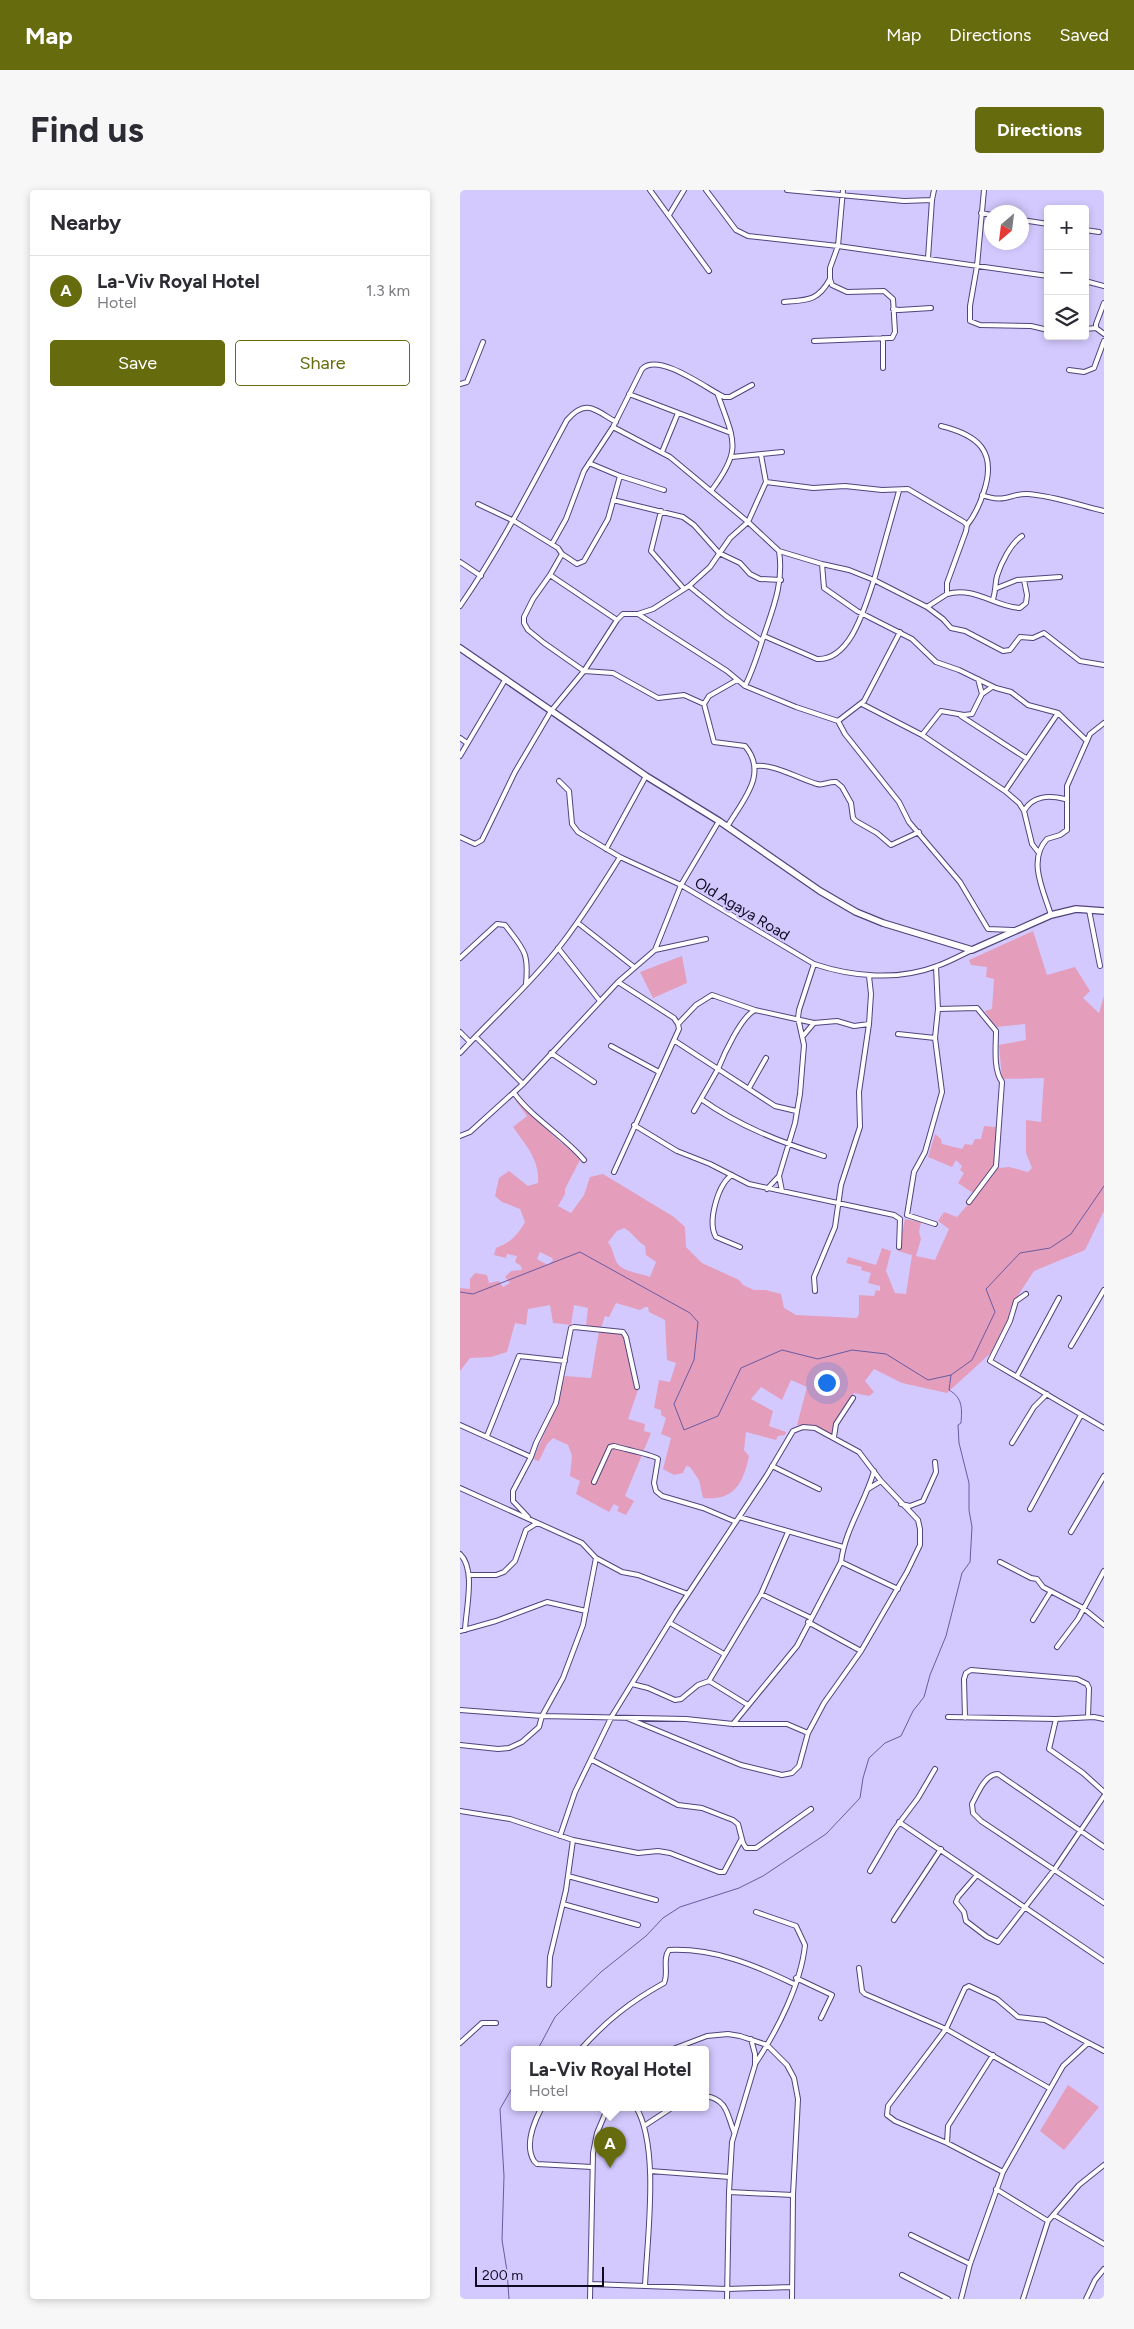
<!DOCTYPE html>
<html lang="en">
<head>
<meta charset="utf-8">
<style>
  body { margin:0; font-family:Figtree,sans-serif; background:#f7f7f7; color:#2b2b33 }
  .controls { position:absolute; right:15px; top:15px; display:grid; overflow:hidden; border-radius:5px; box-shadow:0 2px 8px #0003 }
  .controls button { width:45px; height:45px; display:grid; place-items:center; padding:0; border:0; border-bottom:1px solid #e1e1e2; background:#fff; color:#2b2b33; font:25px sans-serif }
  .compass { position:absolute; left:524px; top:15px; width:45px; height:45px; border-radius:50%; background:#fff; box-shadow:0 2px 8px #0003; rotate:208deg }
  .scale { position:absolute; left:15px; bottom:12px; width:129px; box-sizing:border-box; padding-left:5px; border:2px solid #100a21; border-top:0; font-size:14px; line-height:18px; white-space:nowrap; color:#100a21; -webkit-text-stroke:4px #d3c9fe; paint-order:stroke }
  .you { position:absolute; left:366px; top:1192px; width:18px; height:18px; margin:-12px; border:4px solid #fff; border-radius:50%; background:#1a73e8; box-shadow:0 0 0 8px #1a73e833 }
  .badge { display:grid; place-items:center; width:32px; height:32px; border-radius:50%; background:#666b0e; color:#fff; font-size:16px; font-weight:700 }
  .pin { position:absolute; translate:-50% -41px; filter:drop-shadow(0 1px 2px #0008) }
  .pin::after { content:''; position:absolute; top:26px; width:18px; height:15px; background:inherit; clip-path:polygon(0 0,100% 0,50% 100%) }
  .popup { position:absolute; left:51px; top:1856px; width:198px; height:65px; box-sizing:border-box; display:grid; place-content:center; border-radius:5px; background:#fff; filter:drop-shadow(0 1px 4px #0005); font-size:16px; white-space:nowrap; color:#7c7c81 }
  .popup b { font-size:19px; color:#2b2b33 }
  .popup::after { content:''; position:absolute; left:50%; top:100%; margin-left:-10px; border:10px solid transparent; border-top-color:#fff }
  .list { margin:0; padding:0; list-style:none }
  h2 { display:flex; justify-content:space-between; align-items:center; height:65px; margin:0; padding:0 20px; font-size:21px }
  h2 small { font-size:16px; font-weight:400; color:#7c7c81 }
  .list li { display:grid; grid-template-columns:32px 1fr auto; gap:15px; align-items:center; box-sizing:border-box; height:70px; padding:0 20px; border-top:1px solid #e1e1e2 }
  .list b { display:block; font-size:19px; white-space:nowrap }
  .list p { margin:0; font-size:16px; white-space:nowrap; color:#7c7c81 }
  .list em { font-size:16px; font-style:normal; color:#7c7c81 }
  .actions { display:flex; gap:10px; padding:15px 20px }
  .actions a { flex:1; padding:11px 0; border:1px solid #666b0e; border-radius:5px; text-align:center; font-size:18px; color:#666b0e }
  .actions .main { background:#666b0e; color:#fff }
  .icon { flex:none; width:28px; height:28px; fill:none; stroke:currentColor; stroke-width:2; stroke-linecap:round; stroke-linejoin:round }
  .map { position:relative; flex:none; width:644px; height:2109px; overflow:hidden; border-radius:5px }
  header { display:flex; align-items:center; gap:30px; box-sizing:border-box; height:70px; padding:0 25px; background:#666b0e; color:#fff }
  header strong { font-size:24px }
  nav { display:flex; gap:28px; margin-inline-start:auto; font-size:18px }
  .intro { display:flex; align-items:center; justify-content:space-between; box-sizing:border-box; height:120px; padding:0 30px }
  h1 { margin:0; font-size:35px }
  .button { padding:12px 22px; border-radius:5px; background:#666b0e; color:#fff; font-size:18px; font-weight:700 }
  main { display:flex; gap:30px; padding:0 30px }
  aside { flex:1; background:#fff; border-radius:5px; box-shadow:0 2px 8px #0003 }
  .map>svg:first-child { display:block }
  .green { fill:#e49ebb; fill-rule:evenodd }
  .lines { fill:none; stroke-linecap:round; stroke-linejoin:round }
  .stream { stroke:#6b5aa2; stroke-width:1 }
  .street-casing { stroke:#51447c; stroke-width:6 }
  .secondary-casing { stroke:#51447c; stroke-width:8 }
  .street { stroke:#fff; stroke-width:4 }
  .secondary { stroke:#fff; stroke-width:5.5 }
  .labels { text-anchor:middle; stroke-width:5; stroke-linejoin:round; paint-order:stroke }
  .street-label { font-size:15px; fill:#100a21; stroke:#d3c9fe }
</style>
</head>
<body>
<header>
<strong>Map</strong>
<nav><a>Map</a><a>Directions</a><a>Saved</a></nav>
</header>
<div class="intro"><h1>Find us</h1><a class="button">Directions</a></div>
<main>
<aside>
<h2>Nearby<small></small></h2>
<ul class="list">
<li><span class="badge">A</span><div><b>La-Viv Royal Hotel</b><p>Hotel</p></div><em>1.3 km</em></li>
</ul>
<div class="actions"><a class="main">Save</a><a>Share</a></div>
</aside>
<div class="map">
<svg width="644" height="2109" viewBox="0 0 644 2109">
  <rect width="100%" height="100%" fill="#d3c9fe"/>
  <path class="green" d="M573,741l14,44 28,-8 15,24 -7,7 16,15 5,-17v215l-19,39 -51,21 -23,35 -6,23 -12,22 -46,42 -45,-10 -28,-14 -9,12 9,11 -5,4 -15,-3 -17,26 -5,16 -18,-9 -17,-1 10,-38 -16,-7 -9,20 -21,-13 -10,12 22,12 -4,15 17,6 -1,3 -7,1 -2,4 -30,-8 -2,18 5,6c-6,28 -15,45 -46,42l-4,-18 -9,-13 -4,-1 -3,7 -9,2 -11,-6 8,-31 -10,-4 5,-16 -5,-3v-5l-7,-2 5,-28 11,2 6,-19 -9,-3 -2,-40 -16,-8 -1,-5h-3l-5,3 -24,-7 -7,14 -4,-1 -4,12 -15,-3 2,-17 -14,-3 -3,20 -18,-2 -3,-18 -22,4 -2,16 -11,-2 -8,29 -16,5 -21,1 -10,13v-83l10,1v-10l5,-6 12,2 2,8 10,-2 4,6 7,-4 -5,-6 6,-6 11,-1 -1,-4 -6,-4 2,-6 -10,-2 -1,4 -12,-3 2,-7c15,-6 21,-12 29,-26l-5,-13 -18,-7 -7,-6 4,-18 10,-7 19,15 10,-3c2,-23 -13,-39 -25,-56l14,-11 -11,-15 1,-2 41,41 23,18 -16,31v5l-7,12 13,7 13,-18 6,-18 13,-3 71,43 11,10 1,20 16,16 37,17 4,5 11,5h12l15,4 3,14 12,7 61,3 2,-4v-19l15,1 2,-6 4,1v-5l-12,-3 3,-10 -10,-3 1,-3 -16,-4 2,-6 28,8 6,-17 9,3 -5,20 9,22 11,1 6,-39 -14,-4 7,-32 16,3 -2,10 2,7 -5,17 19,4 14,-31 -11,-8 6,-9 13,5 19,-22 -18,-12 6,-10 -4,-3 2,-4 -6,-6 -4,7 -24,-10 7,-23 6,5 1,5 20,5 3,-5 7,1 3,-6h6l3,-13 12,1 2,41 11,-1 19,5 4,-4 -6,-15v-33l15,2 3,-44 -42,1 -3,-34 27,-5 -1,-16 -28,3 -7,-7 -5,-9 7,-2 2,-30 -8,-2 1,-10 -16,-2 -2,-5zM164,1038c8,4 13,13 21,18l1,9 10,7 -6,15c-10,-4 -29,-5 -34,-16 -3,-7 -3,-12 -8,-19l9,-11zM80,1062l12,6 1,2 -5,5 -11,-6z
    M222,766l5,27 -34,15 -13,-26z
    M139,1141l21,2 4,4 14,53 -10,29 17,5 -1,7 7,2 -26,63 9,5 -8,14 -9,-4 2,-4 -5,-3 -5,8 -33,-18 4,-13 -10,-5 2,-20 -4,-11 -15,-7 -6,6 -8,17 -4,-1 -1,-3 22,-50 9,-31 26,2z
    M608,1895l31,22 -35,43 -24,-19z"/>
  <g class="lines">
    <path class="stream" d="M0,1102l13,2 107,-42 110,61 8,9 -4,38 -20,44 10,26 34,-14 23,-48 41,-18 36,9 34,-9 34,4 42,26 23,-5 21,-15 23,-48 -9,-23 34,-36 30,-5 21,-14 33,-48
      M78,1859l17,-32 16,-16 30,-29 45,-36 17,-18 17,-11 59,-19 24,-12 63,-42 34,-36 3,-20 6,-20 16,-15 16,-7 12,-25 11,-14 6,-22 16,-39 16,-63 8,-11 2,-35 -3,-17v-27l-10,-40 -1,-18 3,-2c1,-14 2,-25 -12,-33l2,-15
      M49,2109l-2,-28 -5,-31 2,-64 -4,-67 15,-26"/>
    <g class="street-casing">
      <path id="street" d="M190,0l59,81
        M246,0l30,40 12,6 90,10 210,30
        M327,0l117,11 28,-1 2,-10
        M524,0l-7,76 -7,40v15l10,4 51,1 17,4
        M521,23l11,2
        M209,25l15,-25
        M562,30l26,4
        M625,40l14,2
        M468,68l4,-58
        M625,91l19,5
        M324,112c24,-2 34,-1 46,-23
        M644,113l-8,21v4l8,6
        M433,119l6,1 32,-2
        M625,139l11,-1
        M354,151l75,-3h3l3,-6 -2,-33 -9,-8 -37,1 -15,-7 -2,-6v-11l8,-22 5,-56
        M423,178v-30
        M609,180l15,2 10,-4 10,-27
        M0,194l7,-2 16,-40
        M169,204l102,39
        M481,236c37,9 56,25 43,65 -4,13 -8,23 -17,34
        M153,237l57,30 78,65 31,29c5,32 -6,57 -16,87 -5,16 -10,32 -18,48
        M202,262l16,-39
        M301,265l5,27
        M272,267l50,-5
        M129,273l31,13 44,14
        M251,301c32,-42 23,-50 7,-96
        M522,305c24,9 28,-2 46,-1 26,2 50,11 76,17
        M153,310l70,17 11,8 25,28 21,10 10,11 10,5 21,1
        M18,314l36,17 44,27 4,6 -12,21 67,45
        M201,321l-10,40 33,38
        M92,354l14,-25 18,-48 29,-44 29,-58c17,-17 65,20 82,28h6l22,-12
        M319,361l43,13 27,6 25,10 25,-89
        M102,364l15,10 7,-3 24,-42 12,-43
        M0,372l21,14
        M362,374l2,24 33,23 55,28 24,23 23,8 37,18 15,4 17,13 30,8 29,28
        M90,385l-17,24 -9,18v6l4,7 16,13 40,28 29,2 45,25 26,-3 20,9
        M229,396l37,30 36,25
        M537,398l20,-8 43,-3
        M487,404c28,-8 48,13 73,14l6,-5 1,-8 -3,-15
        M533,409c3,-9 2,-16 4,-23 4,-13 14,-33 25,-40
        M0,416c41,-59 73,-123 107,-186 19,-22 28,-10 49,2
        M178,424l89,57 18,15 51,21 42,14 26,-20 36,-69
        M304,446l53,23c34,2 48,-53 57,-79l53,27 16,12 8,9 14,3 38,20 7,-1 10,-13 13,1 11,-5 36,28 24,4
        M518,489l4,15
        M402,514l60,31 19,-24 23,4 8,-1 10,-20 10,-7
        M501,526l65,42
        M378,531l7,13 54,68 10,20 51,60 28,47 25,1
        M462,545l83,56 14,12 5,8
        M0,548l7,5
        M0,566l45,-76
        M296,576c15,-3 44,13 61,18 7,2 12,-3 19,-2l6,5 9,16 2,15 3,3 21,12 14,12 28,-13
        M99,591l10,10 3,33 6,8 42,25 61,28 133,79c39,13 84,17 123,2 12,-4 24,-11 35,-16
        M545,601l53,-78
        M267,637c15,-26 42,-53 18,-81l-31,-4 -10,-38 5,-8 28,-16
        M0,647l15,7 7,-4 33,-68 36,-61 33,-40 33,-51 6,-6h15l15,-5 36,-23 21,-19 20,-29 18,-16 18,-40 47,6 32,-2 37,4 26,-1 56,33 3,3 -1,6 -19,52v11l-20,13
        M146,659l40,-73
        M579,663l-7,-9 -8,-33c9,-16 25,-16 41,-12
        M629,720l11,56
        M591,725c-7,-23 -24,-55 -4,-76l13,-4 7,-5v-44l23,-52 14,-11
        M118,733l56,44
        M98,758l42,53
        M195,760l51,-11
        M0,768l37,-34 8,1c19,25 24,27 21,59
        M476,777l2,42 39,-1 19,23c0,15 -3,38 6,51l-6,84 -27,36
        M218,834l18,-19 16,-10 43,15
        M0,842l10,10
        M438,844l37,4
        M343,846l11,-13
        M16,847l47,47
        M215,851l43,28c6,-15 23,-52 37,-59l59,13 23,-2 17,5 15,-2
        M151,856l48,26
        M0,863c33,-36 70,-68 100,-107 22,-28 41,-59 60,-89
        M91,863l43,29
        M289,898l17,-30
        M54,903c19,26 49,42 70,67
        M241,909c38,27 79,43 123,57
        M234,921l24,-42 57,37 21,5
        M174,935l43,26 33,13 39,20 145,31 6,4 -1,28
        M0,946l10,-4 53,-48 95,-102 37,-32 26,-65 38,-64
        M154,982l65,-143 -1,-5 -4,-6 -56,-36
        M272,985c-14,9 -25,47 -16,62l24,10
        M319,986l3,15
        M307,999l12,-13 16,-53 5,-29 4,-49 -6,-27 1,-8 15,-46
        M475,1034l-28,-9 7,-43 11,-20 17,-60 -7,-54 3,-29
        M355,1101l-1,-14 21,-50 6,-42 19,-58 -1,-35 10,-68 2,-30 -2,-18
        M566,1104l-10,7 -6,20 -20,40 114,67
        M611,1156l33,-56
        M557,1186l42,-78
        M0,1235l71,32
        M27,1246l32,-80 46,5
        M374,1247l2,-13 17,-26
        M552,1253l22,-36 13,-13
        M312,1276l47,23
        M134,1292l16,-35 4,-1c9,3 41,9 44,13l-4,24 2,8 6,5 41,12 33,14
        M0,1298l122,55 14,15 -13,67 -20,53 -21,38 -3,11 -17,15 -13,6 -11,1 -38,-4
        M408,1299l13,-8
        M441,1314l9,2 13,-5 13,-29 -1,-10
        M570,1319l51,-94
        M68,1327l-15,-16v-10l18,-34 5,-14 20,-40 15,-75 3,-1 49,5 3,5 11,50
        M279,1327l104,30
        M611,1342l33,-56
        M0,1364c16,15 6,54 5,76
        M136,1368l26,14 16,3 50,19
        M381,1372l57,27
        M540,1372l31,16 6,1 6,8 40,21 21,17
        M10,1385h26l8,-3 11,-11 11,-31 11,-7
        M301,1404l50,24
        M573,1430l18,-29
        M210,1433l54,31
        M0,1441l36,-10 51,-19 39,9
        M597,1457l21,-28 26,-48
        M172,1494l16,4 27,12 6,-1 17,-14 11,-4
        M288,1515l-39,-24 52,-87 27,-62
        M0,1520l82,6 144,3 47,5h54l21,9
        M488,1527l108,2 38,-2 10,2
        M167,1528l114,47 41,10 10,-2 7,-7 9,-33 16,-30 37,-52 -53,-29
        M505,1528l-1,-39 2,-6 5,-3 106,9 10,5 2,4 -1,29
        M596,1529l-7,30 34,24 21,19
        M273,1534l64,-78 44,-84c4,-33 24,-59 33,-91
        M132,1570l86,45 24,3 31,12 5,4 5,19 3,5h10l55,-39
        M0,1621l50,8 63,21 -7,50 -16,67 -1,28
        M439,1632l205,139
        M100,1646l15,-44 37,-76 64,-104 91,-137 26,-44 10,-4 12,1 44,24 22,29 37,39 2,9v16l-13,27 -46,79
        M113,1650l65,13 20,-2 12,2 49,19h5l17,-32
        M644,1657l-106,-73c-13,0 -20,19 -26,30l1,9 8,8 123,82
        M410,1681l24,-41 24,-32 17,-29
        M517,1685l-19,22 -2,5 8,10 2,9 21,16 11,5 56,-72 50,-74
        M108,1686l88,24
        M103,1714l75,21
        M434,1730l47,-71
        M399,1778l3,23 3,3 81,35 103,59
        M336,1788l36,17 -11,23
        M0,1853l22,-20h14
        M121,1859c26,-29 49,-47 83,-66 5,-10 -2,-24 5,-33 45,-2 86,15 125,34
        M213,1859l34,-13 21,-2 12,2 27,9 20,20 7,13 4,21 -5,96 -1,104
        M295,1874c22,-33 46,-80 50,-119l-9,-19 -40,-14
        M245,1906c22,3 22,18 29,36
        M82,1917c-8,15 -18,38 -8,54l3,3 55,3
        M176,1917c24,40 11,132 9,179
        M184,1936l29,-19
        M487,1953l1,-17 45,-71
        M190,1981l80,6
        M543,1982l-56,-29 -52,-22 -8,-6 1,-9 58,-77 19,-41 4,-2 28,13 21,18 27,3 59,31
        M536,1999l52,32
        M269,2002l64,3
        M594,2025l50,29
        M451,2045l59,29
        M442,2085l46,24
        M131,2094l136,5 65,-2
        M130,2109l3,-146 4,-20 11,-26
        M267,2109l2,-107 3,-50 23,-77v-11l-4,-15
        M501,2109l9,-35 33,-92 60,-106 25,-23
        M563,2109l25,-78 31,-36 25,-20
        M626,2109l9,-19 9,-11"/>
    </g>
    <g class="secondary-casing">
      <path id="secondary" d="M0,458l186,128 73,45 101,70 36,21 27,11 89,27 79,-35 25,-6 28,2"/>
    </g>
    <use href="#street" class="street"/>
    <use href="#secondary" class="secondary"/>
  </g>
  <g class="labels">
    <g class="street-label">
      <text transform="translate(282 719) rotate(31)" y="5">Old Agaya Road</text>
    </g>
  </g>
</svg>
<div class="controls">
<button>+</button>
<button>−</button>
<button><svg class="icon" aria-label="layers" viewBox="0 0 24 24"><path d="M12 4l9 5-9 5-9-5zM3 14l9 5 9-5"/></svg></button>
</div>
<svg class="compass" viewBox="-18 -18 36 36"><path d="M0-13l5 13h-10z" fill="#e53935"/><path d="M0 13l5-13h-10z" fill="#7c7c81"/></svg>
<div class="scale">200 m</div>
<div class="you"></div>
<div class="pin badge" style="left:150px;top:1978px">A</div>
<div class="popup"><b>La-Viv Royal Hotel</b>Hotel</div>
</div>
</main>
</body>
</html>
